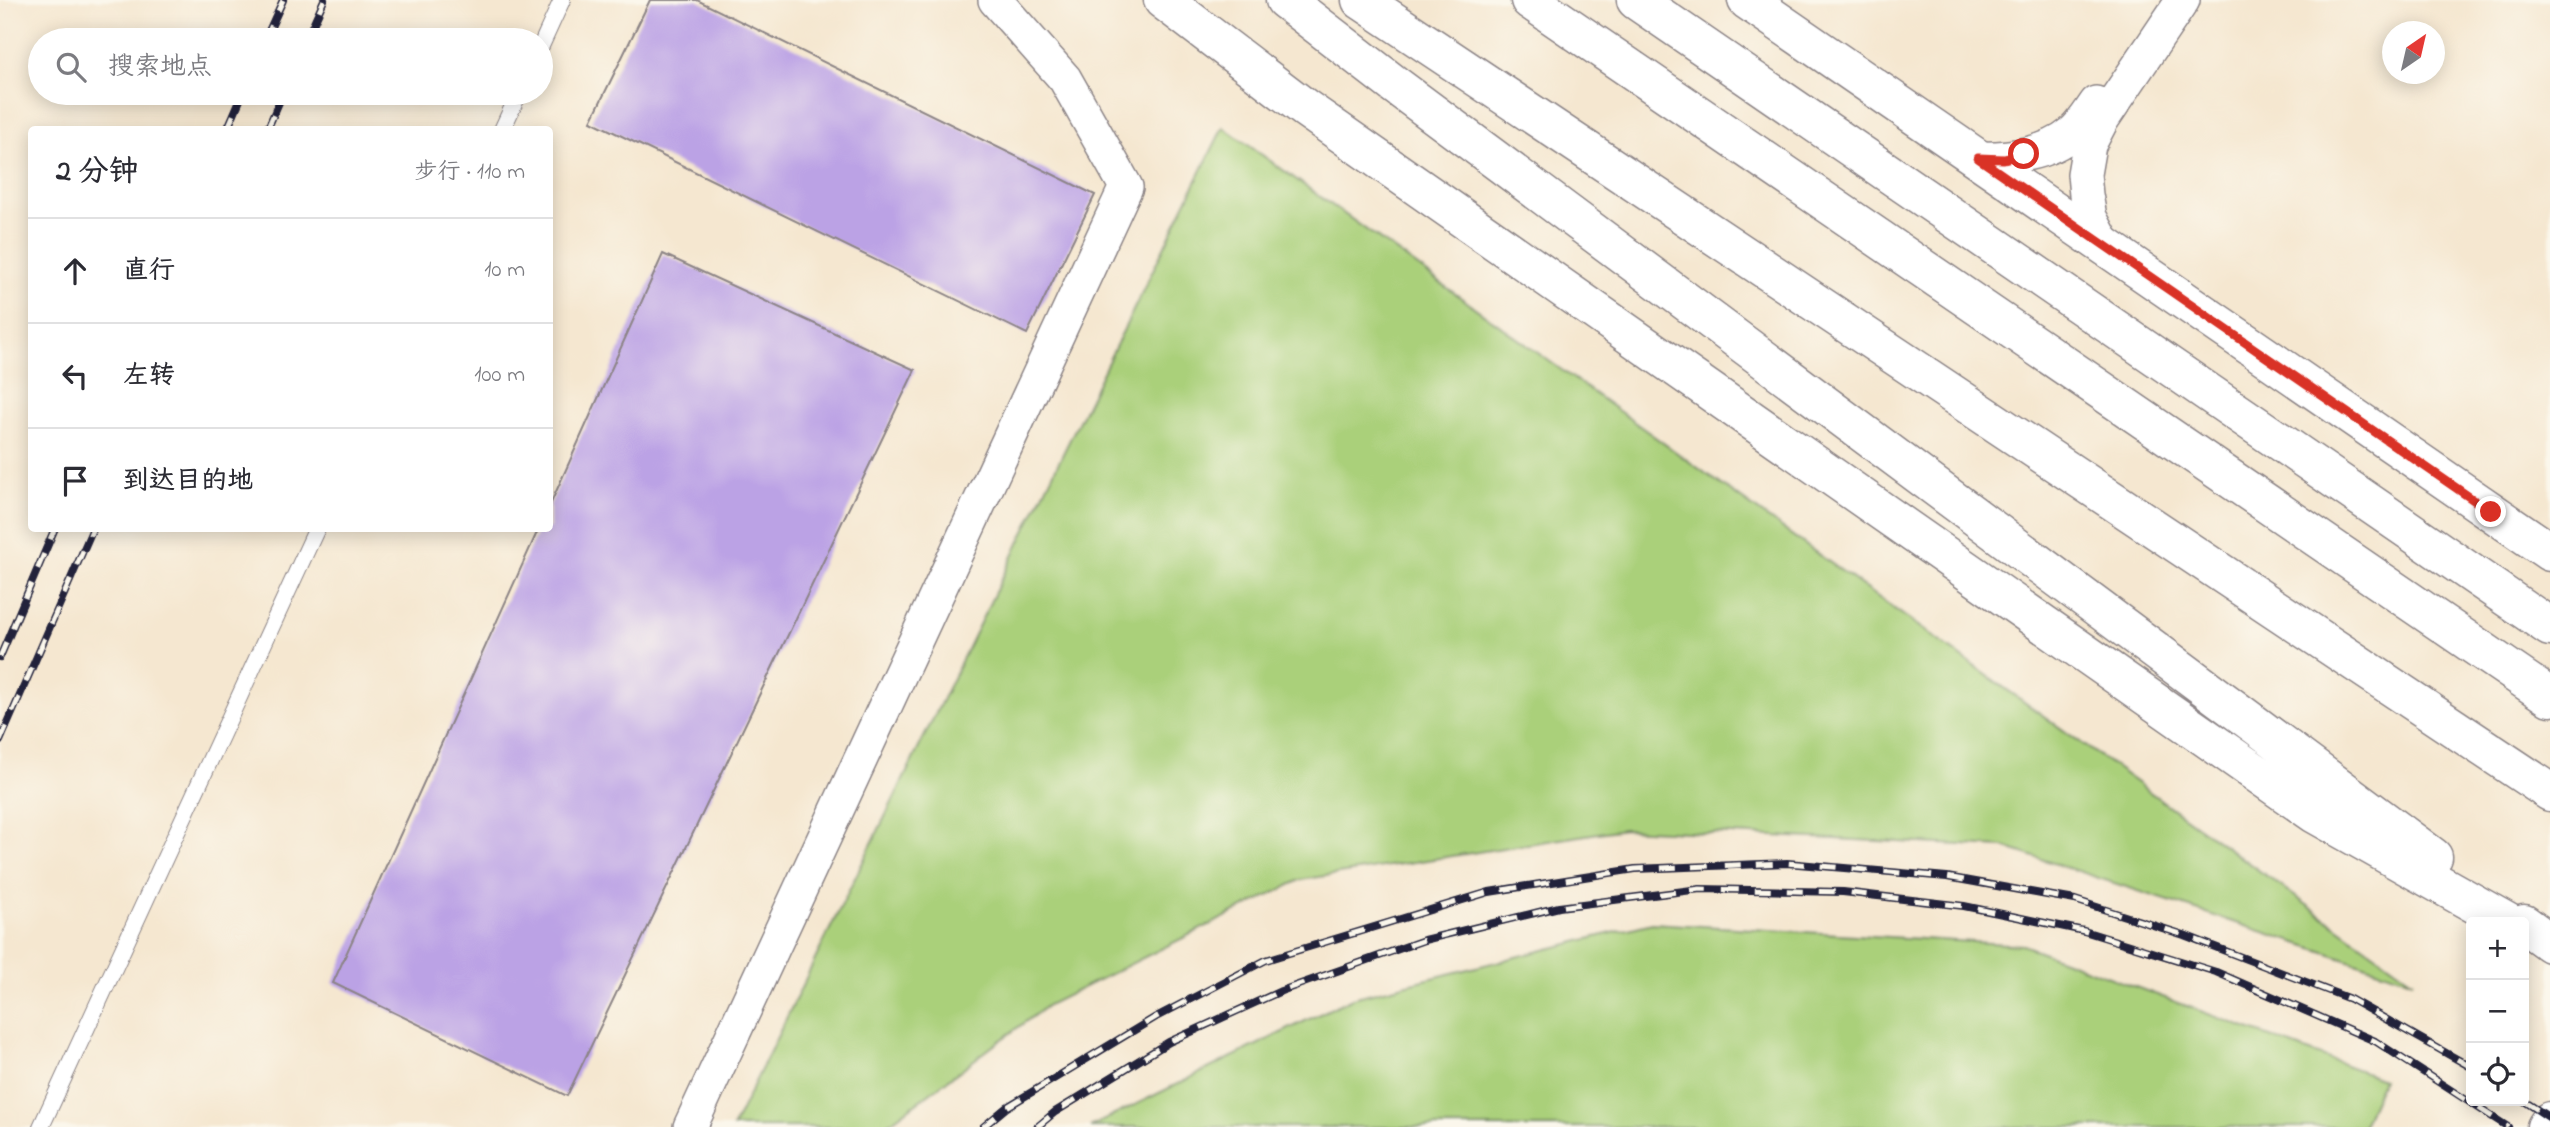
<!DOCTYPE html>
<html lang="zh">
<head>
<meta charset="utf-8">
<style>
  body { margin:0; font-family:"Indie Flower","LXGW WenKai TC",sans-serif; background:#f7f7f7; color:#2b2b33 }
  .controls { position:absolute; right:21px; bottom:21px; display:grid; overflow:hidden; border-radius:7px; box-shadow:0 4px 18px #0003 }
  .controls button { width:63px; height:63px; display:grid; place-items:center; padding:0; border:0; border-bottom:2px solid #e1e1e2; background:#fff; color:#2b2b33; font:35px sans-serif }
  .compass { position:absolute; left:2382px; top:21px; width:63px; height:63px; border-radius:50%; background:#fff; box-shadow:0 4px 18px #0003; rotate:34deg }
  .stop { position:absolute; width:21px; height:21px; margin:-16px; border:5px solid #d93025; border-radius:50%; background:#fff }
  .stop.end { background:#d93025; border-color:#fff; box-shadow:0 2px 7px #0008 }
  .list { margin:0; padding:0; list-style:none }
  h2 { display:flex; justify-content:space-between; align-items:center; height:91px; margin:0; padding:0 28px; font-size:30px }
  h2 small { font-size:23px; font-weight:400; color:#7c7c81 }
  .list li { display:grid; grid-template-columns:46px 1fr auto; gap:21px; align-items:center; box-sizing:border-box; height:105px; padding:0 28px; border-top:2px solid #e1e1e2 }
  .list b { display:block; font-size:26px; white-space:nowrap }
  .list em { font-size:23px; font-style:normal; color:#7c7c81 }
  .icon { flex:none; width:38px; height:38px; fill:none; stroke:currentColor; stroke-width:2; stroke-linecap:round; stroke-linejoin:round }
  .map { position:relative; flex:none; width:2550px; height:1127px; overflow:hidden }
  .search { position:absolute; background:#fff; box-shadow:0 4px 18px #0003; left:28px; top:28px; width:525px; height:77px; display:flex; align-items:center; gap:18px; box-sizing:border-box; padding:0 24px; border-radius:38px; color:#7c7c81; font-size:26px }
  .panel { position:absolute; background:#fff; box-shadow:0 4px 18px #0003; left:28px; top:126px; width:525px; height:406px; border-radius:7px }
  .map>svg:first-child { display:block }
  .green { fill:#aad07a; stroke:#66795a; stroke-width:2 }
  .building { fill:#bba2e5 }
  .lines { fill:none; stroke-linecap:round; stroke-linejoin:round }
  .lane-casing { stroke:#8c8486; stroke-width:18 }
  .street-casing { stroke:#8c8486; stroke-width:36 }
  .secondary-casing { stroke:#8c8486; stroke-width:41 }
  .highway-casing { stroke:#8c8486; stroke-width:41 }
  .lane { stroke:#fff; stroke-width:16 }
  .street { stroke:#fff; stroke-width:33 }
  .secondary { stroke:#fff; stroke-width:38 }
  .highway { stroke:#fff; stroke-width:38 }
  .rail-casing { stroke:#22223b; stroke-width:8 }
  .rail { stroke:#fbf7ec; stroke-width:5; stroke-dasharray:16; stroke-linecap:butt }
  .route { stroke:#d93025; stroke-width:9 }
</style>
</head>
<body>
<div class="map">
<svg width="2550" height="1127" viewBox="0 0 2550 1127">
  <rect width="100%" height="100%" fill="#fbf7ec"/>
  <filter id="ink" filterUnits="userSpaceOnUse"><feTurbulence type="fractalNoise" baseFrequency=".0143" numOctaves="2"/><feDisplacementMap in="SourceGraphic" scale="14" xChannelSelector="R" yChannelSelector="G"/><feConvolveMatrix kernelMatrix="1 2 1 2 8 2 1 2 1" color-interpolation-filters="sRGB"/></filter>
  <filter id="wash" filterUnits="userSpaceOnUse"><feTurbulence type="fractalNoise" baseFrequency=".00686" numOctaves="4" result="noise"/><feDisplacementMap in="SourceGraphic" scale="28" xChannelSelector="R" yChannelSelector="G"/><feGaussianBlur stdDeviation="1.57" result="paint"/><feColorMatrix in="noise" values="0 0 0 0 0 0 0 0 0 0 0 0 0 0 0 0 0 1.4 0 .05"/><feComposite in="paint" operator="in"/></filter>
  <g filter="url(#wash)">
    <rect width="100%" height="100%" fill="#f5e7d0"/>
    <path class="green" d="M1223,127l1190,854 -409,-134 -380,-18 -324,51 -252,125 -164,122h-151z
      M1652,923l371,22 360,134 -21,48h-1272l262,-129z"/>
    <g id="blocks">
      <path class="building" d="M650,0h47l398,195 -68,139 -436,-213z
        M663,254l252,116 -348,726 -234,-113 206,-455h11v-23z"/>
    </g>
  </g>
  <g filter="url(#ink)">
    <use href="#blocks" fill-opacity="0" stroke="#8c8486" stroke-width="2"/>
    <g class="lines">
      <g class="lane-casing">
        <path id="lane" d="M541,46l21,-46
          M502,130l17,-37
          M41,1127l276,-599"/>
      </g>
      <g class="street-casing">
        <path id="street" d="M1978,158c30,1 70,-4 94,-25 9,-7 17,-20 24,-30
          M2105,245l-15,-28 -4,-22 -2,-21 5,-29 13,-25 81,-120
          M690,1127l436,-940 -61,-108 -70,-79"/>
      </g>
      <g class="secondary-casing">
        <path id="secondary" d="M1163,0l142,108 1010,706 192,108
          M1285,0l110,85 1038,772
          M1636,0l914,627
          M1747,0l803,552
          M2524,924l26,19"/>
      </g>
      <g class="highway-casing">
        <path id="highway" d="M1361,0l1189,792
          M1530,0l1020,697
          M2546,1127l4,-6"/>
      </g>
      <use href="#lane" class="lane"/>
      <use href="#street" class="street"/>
      <use href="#secondary" class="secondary"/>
      <use href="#highway" class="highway"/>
      <g class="rail-casing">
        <path id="rail" d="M265,40l18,-40
          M306,40l18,-40
          M227,130l16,-37
          M267,130l16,-37
          M0,657l55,-129
          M0,741l93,-213
          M2524,1101l26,17
          M983,1127l24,-20 149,-90 110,-57 223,-68 146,-23 152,-6 160,14 128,23 109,35 166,64 121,68
          M1037,1127l18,-15 114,-70 112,-51 143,-51 135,-33 141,-18 143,3 121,14 120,25 132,41 159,69 133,86"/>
      </g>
      <use href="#rail" class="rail"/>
    </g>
  </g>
  <g class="lines" filter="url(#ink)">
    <path class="route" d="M2024,154l-20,5 -26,-1 513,354"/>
  </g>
</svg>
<div class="controls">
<button>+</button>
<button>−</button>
<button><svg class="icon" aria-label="locate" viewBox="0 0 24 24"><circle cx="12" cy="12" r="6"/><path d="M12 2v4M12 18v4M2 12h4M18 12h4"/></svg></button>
</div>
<svg class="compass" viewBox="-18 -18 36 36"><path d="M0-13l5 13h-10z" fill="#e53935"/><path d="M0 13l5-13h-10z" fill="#7c7c81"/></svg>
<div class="stop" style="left:2024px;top:154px"></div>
<div class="stop end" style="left:2491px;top:512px"></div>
<div class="search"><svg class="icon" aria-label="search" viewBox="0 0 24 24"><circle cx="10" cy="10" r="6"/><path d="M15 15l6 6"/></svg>搜索地点</div>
<section class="panel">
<h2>2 分钟<small>步行 · 110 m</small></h2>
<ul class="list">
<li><svg class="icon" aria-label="ahead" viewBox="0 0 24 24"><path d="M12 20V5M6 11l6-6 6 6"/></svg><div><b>直行</b></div><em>10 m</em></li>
<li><svg class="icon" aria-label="left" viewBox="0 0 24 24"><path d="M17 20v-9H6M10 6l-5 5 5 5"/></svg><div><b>左转</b></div><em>100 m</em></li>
<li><svg class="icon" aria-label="arrive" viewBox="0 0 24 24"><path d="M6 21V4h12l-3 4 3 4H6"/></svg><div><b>到达目的地</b></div></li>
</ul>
</section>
</div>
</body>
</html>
